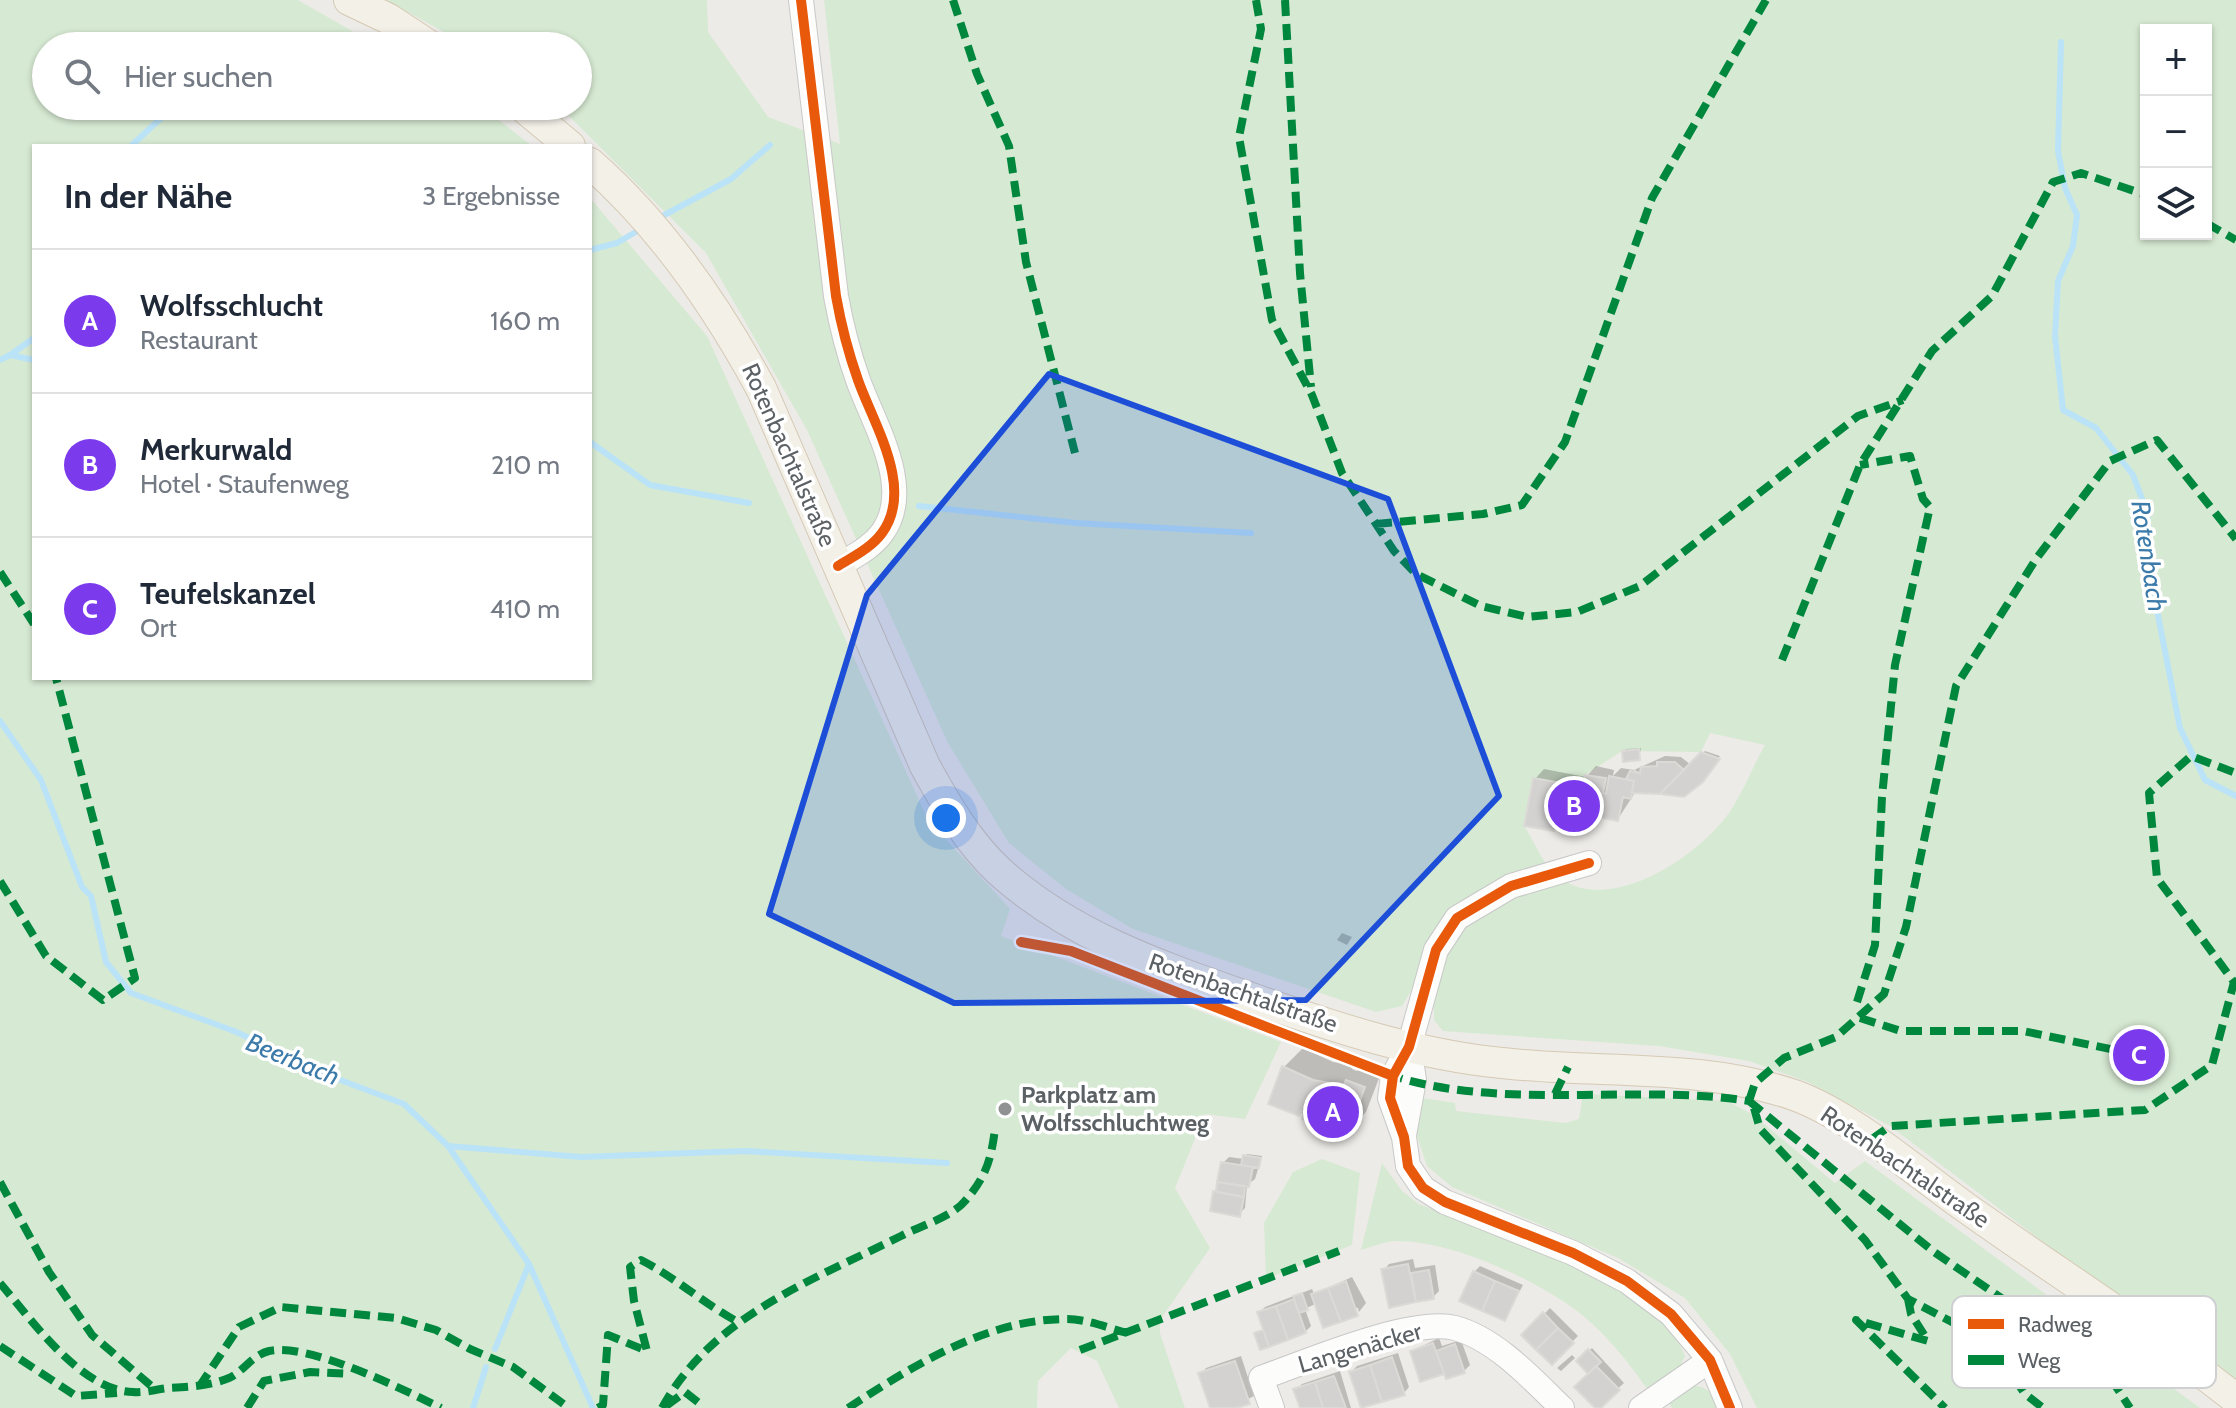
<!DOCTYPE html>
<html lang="de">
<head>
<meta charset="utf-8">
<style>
  body { margin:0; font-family:Cabin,sans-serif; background:#f6f6f7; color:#1f2937 }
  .controls { position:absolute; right:24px; top:24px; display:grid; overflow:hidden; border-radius:0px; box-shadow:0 2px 6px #0004 }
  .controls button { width:72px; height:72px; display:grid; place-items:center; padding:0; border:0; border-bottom:2px solid #e0e1e3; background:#fff; color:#1f2937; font:40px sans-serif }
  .you { position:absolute; left:946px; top:818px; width:28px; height:28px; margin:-20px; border:6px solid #fff; border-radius:50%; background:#1a73e8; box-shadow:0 0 0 12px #1a73e833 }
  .badge { display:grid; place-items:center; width:52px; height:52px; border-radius:50%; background:#7c3aed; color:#fff; font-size:26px; font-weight:700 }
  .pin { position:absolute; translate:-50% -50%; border:4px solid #fff; box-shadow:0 2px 8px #0006 }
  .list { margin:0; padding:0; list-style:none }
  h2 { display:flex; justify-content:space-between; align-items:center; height:104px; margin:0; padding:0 32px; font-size:34px }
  h2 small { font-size:26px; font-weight:400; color:#747a83 }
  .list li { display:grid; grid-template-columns:52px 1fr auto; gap:24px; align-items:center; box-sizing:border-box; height:144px; padding:0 32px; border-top:2px solid #e0e1e3 }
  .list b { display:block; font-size:30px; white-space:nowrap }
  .list p { margin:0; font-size:26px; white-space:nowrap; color:#747a83 }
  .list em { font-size:26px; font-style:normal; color:#747a83 }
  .icon { flex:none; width:44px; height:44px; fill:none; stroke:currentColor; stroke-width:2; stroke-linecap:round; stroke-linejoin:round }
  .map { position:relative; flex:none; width:2236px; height:1408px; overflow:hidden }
  .search { position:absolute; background:#fff; box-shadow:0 2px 6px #0004; left:32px; top:32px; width:560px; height:88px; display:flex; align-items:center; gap:20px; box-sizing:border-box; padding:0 28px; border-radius:44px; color:#747a83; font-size:30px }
  .panel { position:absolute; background:#fff; box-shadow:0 2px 6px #0004; left:32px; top:144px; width:560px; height:536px; border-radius:0px }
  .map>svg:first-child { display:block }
  .green { fill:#d6e9d2; fill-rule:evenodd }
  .shadow { fill:#0003; fill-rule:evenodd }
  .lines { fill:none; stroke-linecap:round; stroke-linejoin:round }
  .stream { stroke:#bbe3f8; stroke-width:6 }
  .building { fill:#d3d2d0; stroke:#dcdad6; stroke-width:2 }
  .minor-casing { stroke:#c8c8c8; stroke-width:26 }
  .major-casing { stroke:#d5c9b4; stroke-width:32 }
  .minor { stroke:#fcfcfb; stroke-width:24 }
  .major { stroke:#f3f0e8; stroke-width:30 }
  .quiet { stroke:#00873e; stroke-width:8; stroke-dasharray:16 8; stroke-linecap:butt }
  .cycleway-casing { stroke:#fff; stroke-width:15 }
  .cycleway { stroke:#e8590c; stroke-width:10 }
  .marked { fill:#1d4ed8; fill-opacity:0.2; stroke:#1d4ed8; stroke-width:6; stroke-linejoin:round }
  .poi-dot { fill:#8f9192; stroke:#fff; stroke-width:3 }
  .labels { text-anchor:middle; stroke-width:7; stroke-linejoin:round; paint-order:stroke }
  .street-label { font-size:24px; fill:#5c6165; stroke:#fff }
  .poi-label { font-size:24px; font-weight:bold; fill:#5c6165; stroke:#fff; text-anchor:start }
  .water-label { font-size:26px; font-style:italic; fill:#3c7aaa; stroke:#fff }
  .key { fill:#fff; stroke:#ced0d1; stroke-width:2 }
  .key-label { font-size:22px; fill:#5c6165 }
</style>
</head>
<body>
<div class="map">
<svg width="2236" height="1408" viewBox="0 0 2236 1408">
  <rect width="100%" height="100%" fill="#edebe7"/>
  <path class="green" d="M0,0h298l80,46h-332v60h435l51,40h-498v532h556v-480l117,138 221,484 82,89 -9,27 280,106 -36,77 -40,-5 -30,74 35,60 -50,72v13l25,75h-66l-22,-47 -26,-13 -33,33 -1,27h-1037z
    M386,0h321l1,32 60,85 72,27 -16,-144h1412v1388l-346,-262 -82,-44 -59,-21 -90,-15 -216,-15 -9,-11v-26l-19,-10 -13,22 -26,6 -243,-83 -67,-40 -57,-46 -61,-100 -141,-313 -101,-177 -147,-147h19v-60h-109zM2146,30h60v204h-60zM1710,733l55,12c-12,21 -21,45 -34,65 -30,45 -121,107 -173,67 -14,-10 -24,-37 -34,-51l9,-48 50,9 2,-12 37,-24 79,1z
    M1583,1094l144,7 25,13 83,69 30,-22 335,247h-443l-27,-54 -45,-56 -67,-40 -166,-71 -25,-21 -12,-36 7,-32 33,5 1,8 110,12 13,-4z
    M1322,1159l38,14 -8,72 -86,34 -2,-56 29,-51z
    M1382,1163l20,28 17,13c69,29 241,81 266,152l-7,14 -30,20c-20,-29 -46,-61 -75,-82 -44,-31 -121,-67 -176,-67 -12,0 -25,6 -36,9z
    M1691,1385c17,2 22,8 28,23h-47l-5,-9z"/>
  <path class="shadow" d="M1641,748l-2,10 -15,-7 2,-2z
    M1705,751l15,5 -15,21 -69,14 -18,28 -34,-6 -10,10 -12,-2 -8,8 -19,-50 9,-10 42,8 10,-11 18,4 -1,6 8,-8 13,2 31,-14 16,1 10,8zM1634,770l3,1 -3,17 -4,5z
    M1342,933l10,4 -5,8 -10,-5z
    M1303,1048l30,14 20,3 -1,4 5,2 9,-9 17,6 -17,44 -19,19 -30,-17 -7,7 -3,-10 -8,3 -15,-47z
    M1247,1154l15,2 -7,23 -8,6 -2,23 -6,6 -24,-22 8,-29 6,-6 15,2z
    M1413,1259l2,9 20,-3 4,26 -6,6 -42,8 -7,-35 5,-6z
    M1480,1266l43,19 -18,34 -31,-47z
    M1352,1277l14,26 -7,9 -1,-4 -41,-5 -12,6 6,17 -6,6 -44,15 -4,-13 8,-5 -6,-16 6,-6 47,-18 2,5z
    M1550,1308l28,28 -26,26 -28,-27z
    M1439,1338l3,8 19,-6 9,25 -6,6h-19l-23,8 -10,-28z
    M1592,1348l32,35 -27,25 -6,-34 -13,-13z
    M1398,1353l11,34 -5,6 -53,-21 6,-6z
    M1572,1355l3,3 -14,13 -4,-3z
    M1241,1356l13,40 -24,12h-18l-11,-34 5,-6z
    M1340,1371l11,37h-49l-6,-18 6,-6z"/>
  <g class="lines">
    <path class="stream" d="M2061,42l-3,109 7,37 12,27 -4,31 -15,35 -3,55 8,74 33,18 37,47 14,37 7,83 26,133 25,52 31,16
      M229,46l1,-2
      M131,146l43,-40
      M657,219l74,-40 39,-34
      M590,250l27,-7 27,-16
      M10,355l24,-17
      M0,360l10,-5 24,5
      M590,442l60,43 99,18
      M919,506l157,17 175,10
      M0,721l41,59 41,107 9,9 15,66 25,31 103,38 109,50 61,23 44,42 81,118 64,144
      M448,1146l133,11 164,-6 202,12
      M495,1349l34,-85
      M473,1408l13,-41"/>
  </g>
  <path class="building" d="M1639,749l1,11 -17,2 -1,-11z
    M1701,752l19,7 -17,23 -19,15 -24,-3z
    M1657,762h18l9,8 -24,24 -28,-1 2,-12 -8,-2 4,-8 10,2 1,-6 16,-1z
    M1585,775l21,3 -3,15 3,1 3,-18 25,5 -3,18 -8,-2 -5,24 -41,-8 -2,12 -19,-3 -2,9 -30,-5 9,-48 50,9z
    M1282,1066l31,14 23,4 -2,5 7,2 5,-11 19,7 -18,47 -20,-8 2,-5 -15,-6 -3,8 -9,-4 2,-7 -3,-1 -2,5 -31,-12z
    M1243,1155l18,3 -2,10 -18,-3z
    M1221,1162l32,5 -4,20 -32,-5z
    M1217,1182l28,4 -1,11 -28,-5z
    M1213,1191l31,6 -4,20 -30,-6z
    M1408,1264l8,38 -27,6 -8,-39z
    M1429,1270l5,29 -18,3 -5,-29z
    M1473,1271l22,10 -13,30 -23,-10z
    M1346,1281l12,35 -17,6 -13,-34z
    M1495,1281l24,10 -14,30 -23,-10z
    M1328,1288l13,34 -18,6 -12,-34z
    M1302,1293l6,17 -9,3 -6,-17z
    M1294,1299l12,34 -18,7 -12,-34z
    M1276,1306l12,34 -19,7 -12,-35z
    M1543,1312l15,16 -22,22 -15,-15z
    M1558,1328l16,15 -22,22 -16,-15z
    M1263,1330l6,17 -9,3 -6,-17z
    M1433,1343l11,31 -24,8 -10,-31z
    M1455,1344l10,29 -19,6 -10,-28z
    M1588,1349l13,13 -13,12 -12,-13z
    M1392,1357l13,38 -23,7 -12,-37z
    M1235,1361l15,43 -14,4h-26l-12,-35z
    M1370,1365l12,37 -21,6 -12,-36z
    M1596,1366l24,24 -19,18h-6l-21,-21z
    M1334,1376l12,32h-23l-8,-26z
    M1315,1382l8,26h-23l-7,-19z"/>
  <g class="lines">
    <g class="minor-casing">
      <path id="minor" d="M801,0l35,296c5,28 12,56 22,84 15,43 57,108 24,153 -11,15 -28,23 -44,33
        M1589,863l-78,23 -54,32 -21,32 -27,97 -16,29 -3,22 14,39 4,29 15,22 22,14 128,51 54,28 44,33 39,46 20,48
        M1404,1135l10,-55 -5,-33
        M1272,1408l-11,-30c45,-16 150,-61 194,-50 41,11 78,52 107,80
        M1641,1408l69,-48"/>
    </g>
    <g class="major-casing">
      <path id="major" d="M349,0l40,19 41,27
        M522,106l48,40
        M590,163c72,63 126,142 171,225l164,378c21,38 42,75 74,105 73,66 164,96 255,128 80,28 163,56 248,64 98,11 198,0 292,32 58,21 120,76 171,112 90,64 185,124 271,192"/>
    </g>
    <use href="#minor" class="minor"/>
    <use href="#major" class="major"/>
    <path class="quiet" d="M953,0l24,74 32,72 17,116 49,191
      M1256,0l5,29 -22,108 33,183 40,75 30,78 52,78 22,23 65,32 46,11 50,-5 63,-26 218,-170 45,-16
      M1285,0l15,273 11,114
      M2206,223l30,17
      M1376,524l107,-10 39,-9 43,-63 87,-244 114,-198
      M0,572l34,52
      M1782,660l78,-195 72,-114 60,-55 61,-114 28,-9 65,22
      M0,881l46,75 57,44 32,-22 -79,-300
      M1857,1002l18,-57 7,-148 13,-132 35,-158 -7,-8 -13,-43 -50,9
      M1860,1018l41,13h122l116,24
      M1387,1074c111,38 247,9 362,27
      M1555,1094l13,-27
      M1749,1101l6,-18 29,-25 52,-21 48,-43 22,-67 50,-241 80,-127 74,-98 47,-21 79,99
      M1749,1101l185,151 113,77 66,53 17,26
      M1754,1108l6,21 105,111 43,59 84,44 32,50 19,15
      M1872,1139l18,-13 255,-16 67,-45 22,-83 -77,-104 -8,-85 42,-37 45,17
      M0,1182l49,90 43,63 64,55
      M0,1283c31,36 81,108 133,109 12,1 24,-3 36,-4 20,-1 41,-2 60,-10 14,-6 23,-23 40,-27 38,-9 136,39 172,57
      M1908,1299l3,15 17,27 -72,-21 89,88
      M0,1346l76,50 41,-3
      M1080,1350l259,-99
      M199,1387l40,-60 42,-20 115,11 40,12 34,19 43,18 56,41
      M666,1406l19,-14 14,11 -2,5
      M247,1408l17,-27 46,-9 41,2
      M598,1408l5,-3 5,-70 39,16 -13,-50 -4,-34 11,-7c35,18 62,43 97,62
      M662,1408c50,-92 151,-128 239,-172 19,-10 51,-19 64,-35 21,-24 26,-41 30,-72
      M848,1408c65,-42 138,-89 219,-89 19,0 41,9 60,14"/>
    <g class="cycleway-casing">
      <path id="cycleway" d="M801,0l35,296c5,28 12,56 22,84 15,43 57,108 24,153 -11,15 -28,23 -44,33
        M1589,863l-78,23 -54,32 -21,32 -27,97 -16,29 -3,22 14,39 4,29 15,22 22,14 128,51 54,28 44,33 39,46 20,48
        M1021,942l50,9 322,125"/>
    </g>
    <use href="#cycleway" class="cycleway"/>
  </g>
  <path class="marked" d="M1049,374l339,125 111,297 -193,204 -352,3 -185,-89 98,-319z"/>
  <circle class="poi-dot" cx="1005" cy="1109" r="8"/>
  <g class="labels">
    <g class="street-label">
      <text transform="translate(789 455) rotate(66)" y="8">Rotenbachtalstraße</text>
      <text transform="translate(1243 993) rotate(19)" y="8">Rotenbachtalstraße</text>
      <text transform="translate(1905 1167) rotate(34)" y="8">Rotenbachtalstraße</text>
      <text transform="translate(1360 1348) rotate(-16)" y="8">Langenäcker</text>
    </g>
    <g class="poi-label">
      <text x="1021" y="1103">Parkplatz am<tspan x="1021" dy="28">Wolfsschluchtweg</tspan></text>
    </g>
    <g class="water-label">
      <text transform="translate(2149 556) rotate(81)" y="9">Rotenbach</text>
      <text transform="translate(293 1059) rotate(22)" y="9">Beerbach</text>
    </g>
  </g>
  <rect x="1952" y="1296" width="264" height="92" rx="12" class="key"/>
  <rect x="1968" y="1319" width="36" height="10" fill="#e8590c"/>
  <rect x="1968" y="1355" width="36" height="10" fill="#00873e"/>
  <g class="key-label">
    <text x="2018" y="1332">Radweg</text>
    <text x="2018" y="1368">Weg</text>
  </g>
</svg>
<div class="controls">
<button>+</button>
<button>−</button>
<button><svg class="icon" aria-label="layers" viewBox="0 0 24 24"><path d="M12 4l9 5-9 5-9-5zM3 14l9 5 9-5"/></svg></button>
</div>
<div class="you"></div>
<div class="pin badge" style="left:1333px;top:1112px">A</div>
<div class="pin badge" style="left:1574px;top:806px">B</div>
<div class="pin badge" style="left:2139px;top:1055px">C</div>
<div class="search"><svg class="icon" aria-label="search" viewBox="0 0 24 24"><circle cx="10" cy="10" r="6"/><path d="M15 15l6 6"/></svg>Hier suchen</div>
<section class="panel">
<h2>In der Nähe<small>3 Ergebnisse</small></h2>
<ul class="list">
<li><span class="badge">A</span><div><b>Wolfsschlucht</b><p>Restaurant</p></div><em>160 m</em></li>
<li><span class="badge">B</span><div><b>Merkurwald</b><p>Hotel · Staufenweg</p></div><em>210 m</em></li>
<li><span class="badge">C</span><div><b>Teufelskanzel</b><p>Ort</p></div><em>410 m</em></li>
</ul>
</section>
</div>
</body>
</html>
